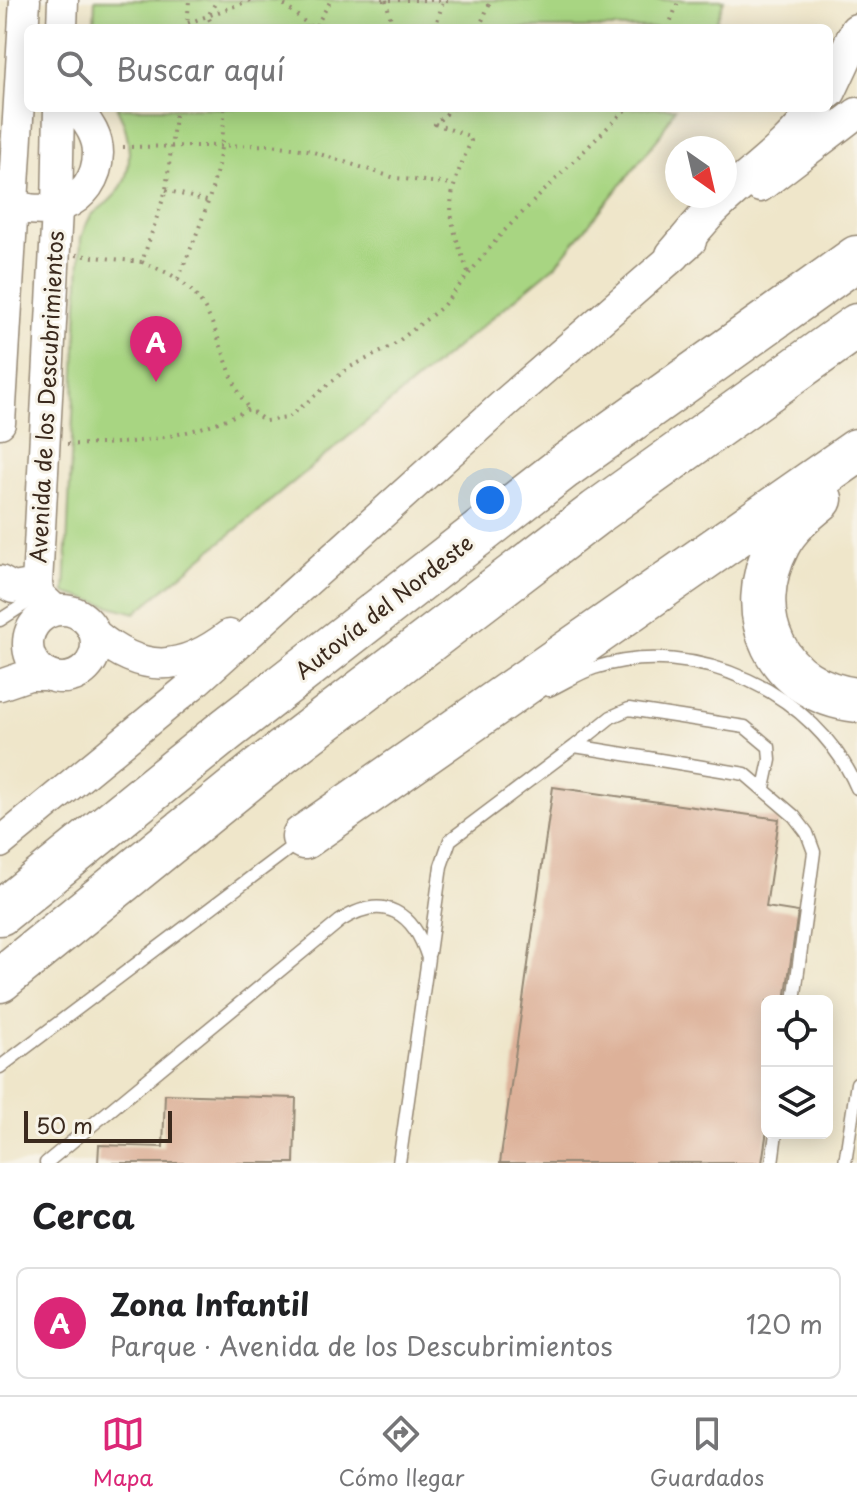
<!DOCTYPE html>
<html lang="es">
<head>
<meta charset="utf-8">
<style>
  body { margin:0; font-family:"Playpen Sans",sans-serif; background:#f2f2f2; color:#202124 }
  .controls { position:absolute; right:24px; bottom:24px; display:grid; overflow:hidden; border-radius:12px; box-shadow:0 4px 20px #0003 }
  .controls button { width:72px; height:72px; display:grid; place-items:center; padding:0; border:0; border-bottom:2px solid #e0e0e0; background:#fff; color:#202124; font:40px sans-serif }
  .compass { position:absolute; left:665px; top:136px; width:72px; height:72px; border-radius:50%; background:#fff; box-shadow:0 4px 20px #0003; rotate:146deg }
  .scale { position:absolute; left:24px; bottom:20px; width:148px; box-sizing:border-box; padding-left:8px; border:4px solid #3b2a1e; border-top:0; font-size:22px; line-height:28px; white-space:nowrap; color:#3b2a1e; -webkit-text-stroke:6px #f7f3e8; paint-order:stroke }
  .you { position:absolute; left:490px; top:500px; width:28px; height:28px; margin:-20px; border:6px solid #fff; border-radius:50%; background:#1a73e8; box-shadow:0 0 0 12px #1a73e833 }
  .badge { display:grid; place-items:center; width:52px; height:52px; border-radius:50%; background:#db2777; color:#fff; font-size:26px; font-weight:700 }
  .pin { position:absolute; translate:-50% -66px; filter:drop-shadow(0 2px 4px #0008) }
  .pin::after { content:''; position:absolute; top:42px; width:28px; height:24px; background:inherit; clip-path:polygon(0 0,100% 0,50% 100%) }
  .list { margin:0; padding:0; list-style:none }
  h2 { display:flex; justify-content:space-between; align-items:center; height:104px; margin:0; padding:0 32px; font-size:34px }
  h2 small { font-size:26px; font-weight:400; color:#757577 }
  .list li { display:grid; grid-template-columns:52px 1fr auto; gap:24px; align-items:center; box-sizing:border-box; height:112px; margin:0 16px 16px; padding:0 16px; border:2px solid #e0e0e0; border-radius:12px }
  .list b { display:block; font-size:30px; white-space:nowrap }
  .list p { margin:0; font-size:26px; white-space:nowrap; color:#757577 }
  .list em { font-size:26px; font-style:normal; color:#757577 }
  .icon { flex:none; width:44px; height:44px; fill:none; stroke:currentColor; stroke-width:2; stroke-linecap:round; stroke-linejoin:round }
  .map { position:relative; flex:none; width:857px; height:1163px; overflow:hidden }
  .search { position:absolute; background:#fff; box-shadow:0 4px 20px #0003; left:24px; right:24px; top:24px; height:88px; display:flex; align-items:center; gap:20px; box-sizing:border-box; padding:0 28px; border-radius:12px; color:#757577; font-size:30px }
  .sheet { height:232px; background:#fff }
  nav { display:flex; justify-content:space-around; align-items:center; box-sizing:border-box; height:112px; border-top:2px solid #e0e0e0; background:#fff; font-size:22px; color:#757577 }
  nav a { display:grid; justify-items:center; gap:4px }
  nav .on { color:#db2777 }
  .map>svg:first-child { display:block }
  .green { fill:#a8d582; stroke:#728050; stroke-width:2 }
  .building { fill:#ddb199 }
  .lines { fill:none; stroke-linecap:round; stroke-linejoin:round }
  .service-casing { stroke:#958874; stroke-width:15 }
  .tertiary-casing { stroke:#958874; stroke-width:33 }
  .secondary-casing { stroke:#958874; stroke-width:37 }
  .motorway-casing { stroke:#958874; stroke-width:47 }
  .path { stroke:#958874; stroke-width:4; stroke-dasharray:2 6; stroke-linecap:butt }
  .service { stroke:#fff; stroke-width:12 }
  .tertiary { stroke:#fff; stroke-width:30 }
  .secondary { stroke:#fff; stroke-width:34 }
  .motorway { stroke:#fff; stroke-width:44 }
  .labels { text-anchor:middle; stroke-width:6; stroke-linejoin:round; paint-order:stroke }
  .street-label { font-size:22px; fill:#3b2a1e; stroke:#f7f3e8 }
</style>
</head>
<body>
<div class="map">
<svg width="857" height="1163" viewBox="0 0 857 1163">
  <rect width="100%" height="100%" fill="#f7f3e8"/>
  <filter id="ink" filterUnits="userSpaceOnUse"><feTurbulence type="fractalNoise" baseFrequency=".0125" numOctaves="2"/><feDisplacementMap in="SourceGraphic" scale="16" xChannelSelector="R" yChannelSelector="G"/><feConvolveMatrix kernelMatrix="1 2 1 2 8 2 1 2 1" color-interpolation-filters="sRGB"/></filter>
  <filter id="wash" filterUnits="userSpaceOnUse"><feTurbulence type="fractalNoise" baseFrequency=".006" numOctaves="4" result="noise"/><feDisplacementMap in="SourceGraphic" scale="32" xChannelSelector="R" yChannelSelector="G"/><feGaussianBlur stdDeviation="1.8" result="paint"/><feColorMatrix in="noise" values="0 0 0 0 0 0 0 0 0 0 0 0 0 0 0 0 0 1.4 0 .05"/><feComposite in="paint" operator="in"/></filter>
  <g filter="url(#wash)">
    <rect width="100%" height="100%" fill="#efe6ca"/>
    <path class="green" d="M95,0h629l-10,28h-620z
      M117,108h558l-15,28 -103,128 -422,349 -70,-20 16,-355c12,-35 16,-22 35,-44 20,-23 14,-62 1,-86z"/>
    <g id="blocks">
      <path class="building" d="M553,787l226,32 -13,88 32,5 -13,89h-18v129l-5,33h-262z
        M165,1094l131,4 -2,65h-196l1,-18 64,2z"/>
    </g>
  </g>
  <g filter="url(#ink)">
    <use href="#blocks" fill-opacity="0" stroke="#958874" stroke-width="2"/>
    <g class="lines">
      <g class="service-casing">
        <path id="service" d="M0,620l39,-25
          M549,690c15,-7 30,-17 45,-22 101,-33 222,25 263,120
          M575,746l36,-29 18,-8 116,18 24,20 1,13 -6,28
          M429,953l12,-87 9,-26 125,-94 170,28 49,42 13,17 7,19 -20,149
          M0,1067l298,-225
          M46,1163l294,-242c44,-29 74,-8 88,37l-29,205
          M772,1163l4,-30
          M845,1163l12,-80"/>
      </g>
      <g class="tertiary-casing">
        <path id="tertiary" d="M62,28l1,-28
          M760,187l97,-74
          M0,198c39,26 97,8 98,-45 0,-18 -11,-31 -21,-45
          M0,423l25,-423
          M0,581l13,7 24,-4
          M55,610l-16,-15 -2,-11 20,-374 2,-102
          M28 644a34 34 0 1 1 68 0a34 34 0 1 1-68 0Z
          M95,634c47,40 86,38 134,1
          M0,685l29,-10h19
          M0,843l191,-157 314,-283 186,-162"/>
      </g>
      <g class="secondary-casing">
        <path id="secondary" d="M829,91l28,-60
          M673,255c14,-16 27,-33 41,-47 35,-34 75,-59 103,-100"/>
      </g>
      <g class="motorway-casing">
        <path id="motorway" d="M820,499c-16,13 -33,27 -42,45 -37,71 -2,147 79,156
          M304,837l553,-386
          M0,913l226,-183 338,-263 293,-209
          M0,980l259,-210 338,-258 260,-186"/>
      </g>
      <path class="path" d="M278,0l32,26h6l15,-26
        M382,0h66
        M386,0l7,28
        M188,23l63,-23
        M187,28l2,-28
        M213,28l-5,-12 9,-16
        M435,28l8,-26
        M479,28l12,-28
        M668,28l11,-28
        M453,108l-18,16 34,12 2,5c-26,61 -26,68 -3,131
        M123,147l149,-2 35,5 88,28 57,6
        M166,190l44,12
        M76,255l66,7 24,-72 10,-82
        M142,262c11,5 24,9 34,16 45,28 44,92 73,131
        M178,279c24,-57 46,-108 46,-171
        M67,444c63,2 125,-7 182,-35l16,12 23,-3 60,-50 43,-21 51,-40 60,-74 125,-125"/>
      <use href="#service" class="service"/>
      <use href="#tertiary" class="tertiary"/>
      <use href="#secondary" class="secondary"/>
      <use href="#motorway" class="motorway"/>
    </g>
  </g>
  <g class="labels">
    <g class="street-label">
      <text transform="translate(47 397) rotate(-87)" y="8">Avenida de los Descubrimientos</text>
      <text transform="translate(384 607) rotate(-38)" y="8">Autovía del Nordeste</text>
    </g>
  </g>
</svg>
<div class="controls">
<button><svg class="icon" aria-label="locate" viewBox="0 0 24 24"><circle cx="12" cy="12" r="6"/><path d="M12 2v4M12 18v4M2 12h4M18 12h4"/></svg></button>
<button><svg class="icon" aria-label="layers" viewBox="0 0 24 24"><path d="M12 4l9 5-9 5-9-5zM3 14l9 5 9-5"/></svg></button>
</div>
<svg class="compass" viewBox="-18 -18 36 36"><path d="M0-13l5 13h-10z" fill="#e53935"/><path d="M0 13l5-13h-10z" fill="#757577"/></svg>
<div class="scale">50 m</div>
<div class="you"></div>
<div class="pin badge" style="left:156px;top:382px">A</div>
<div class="search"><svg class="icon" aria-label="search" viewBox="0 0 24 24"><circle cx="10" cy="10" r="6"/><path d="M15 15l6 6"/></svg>Buscar aquí</div>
</div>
<section class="sheet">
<h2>Cerca<small></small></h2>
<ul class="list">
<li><span class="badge">A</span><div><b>Zona Infantil</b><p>Parque · Avenida de los Descubrimientos</p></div><em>120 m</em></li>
</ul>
</section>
<nav>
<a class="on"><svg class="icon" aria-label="map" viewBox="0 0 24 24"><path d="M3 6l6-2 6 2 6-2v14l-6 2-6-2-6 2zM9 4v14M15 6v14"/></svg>Mapa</a>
<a><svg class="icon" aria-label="directions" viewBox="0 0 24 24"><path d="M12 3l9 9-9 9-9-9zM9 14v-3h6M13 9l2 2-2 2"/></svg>Cómo llegar</a>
<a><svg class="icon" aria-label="saved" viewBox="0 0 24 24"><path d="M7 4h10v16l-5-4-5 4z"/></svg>Guardados</a>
</nav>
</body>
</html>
